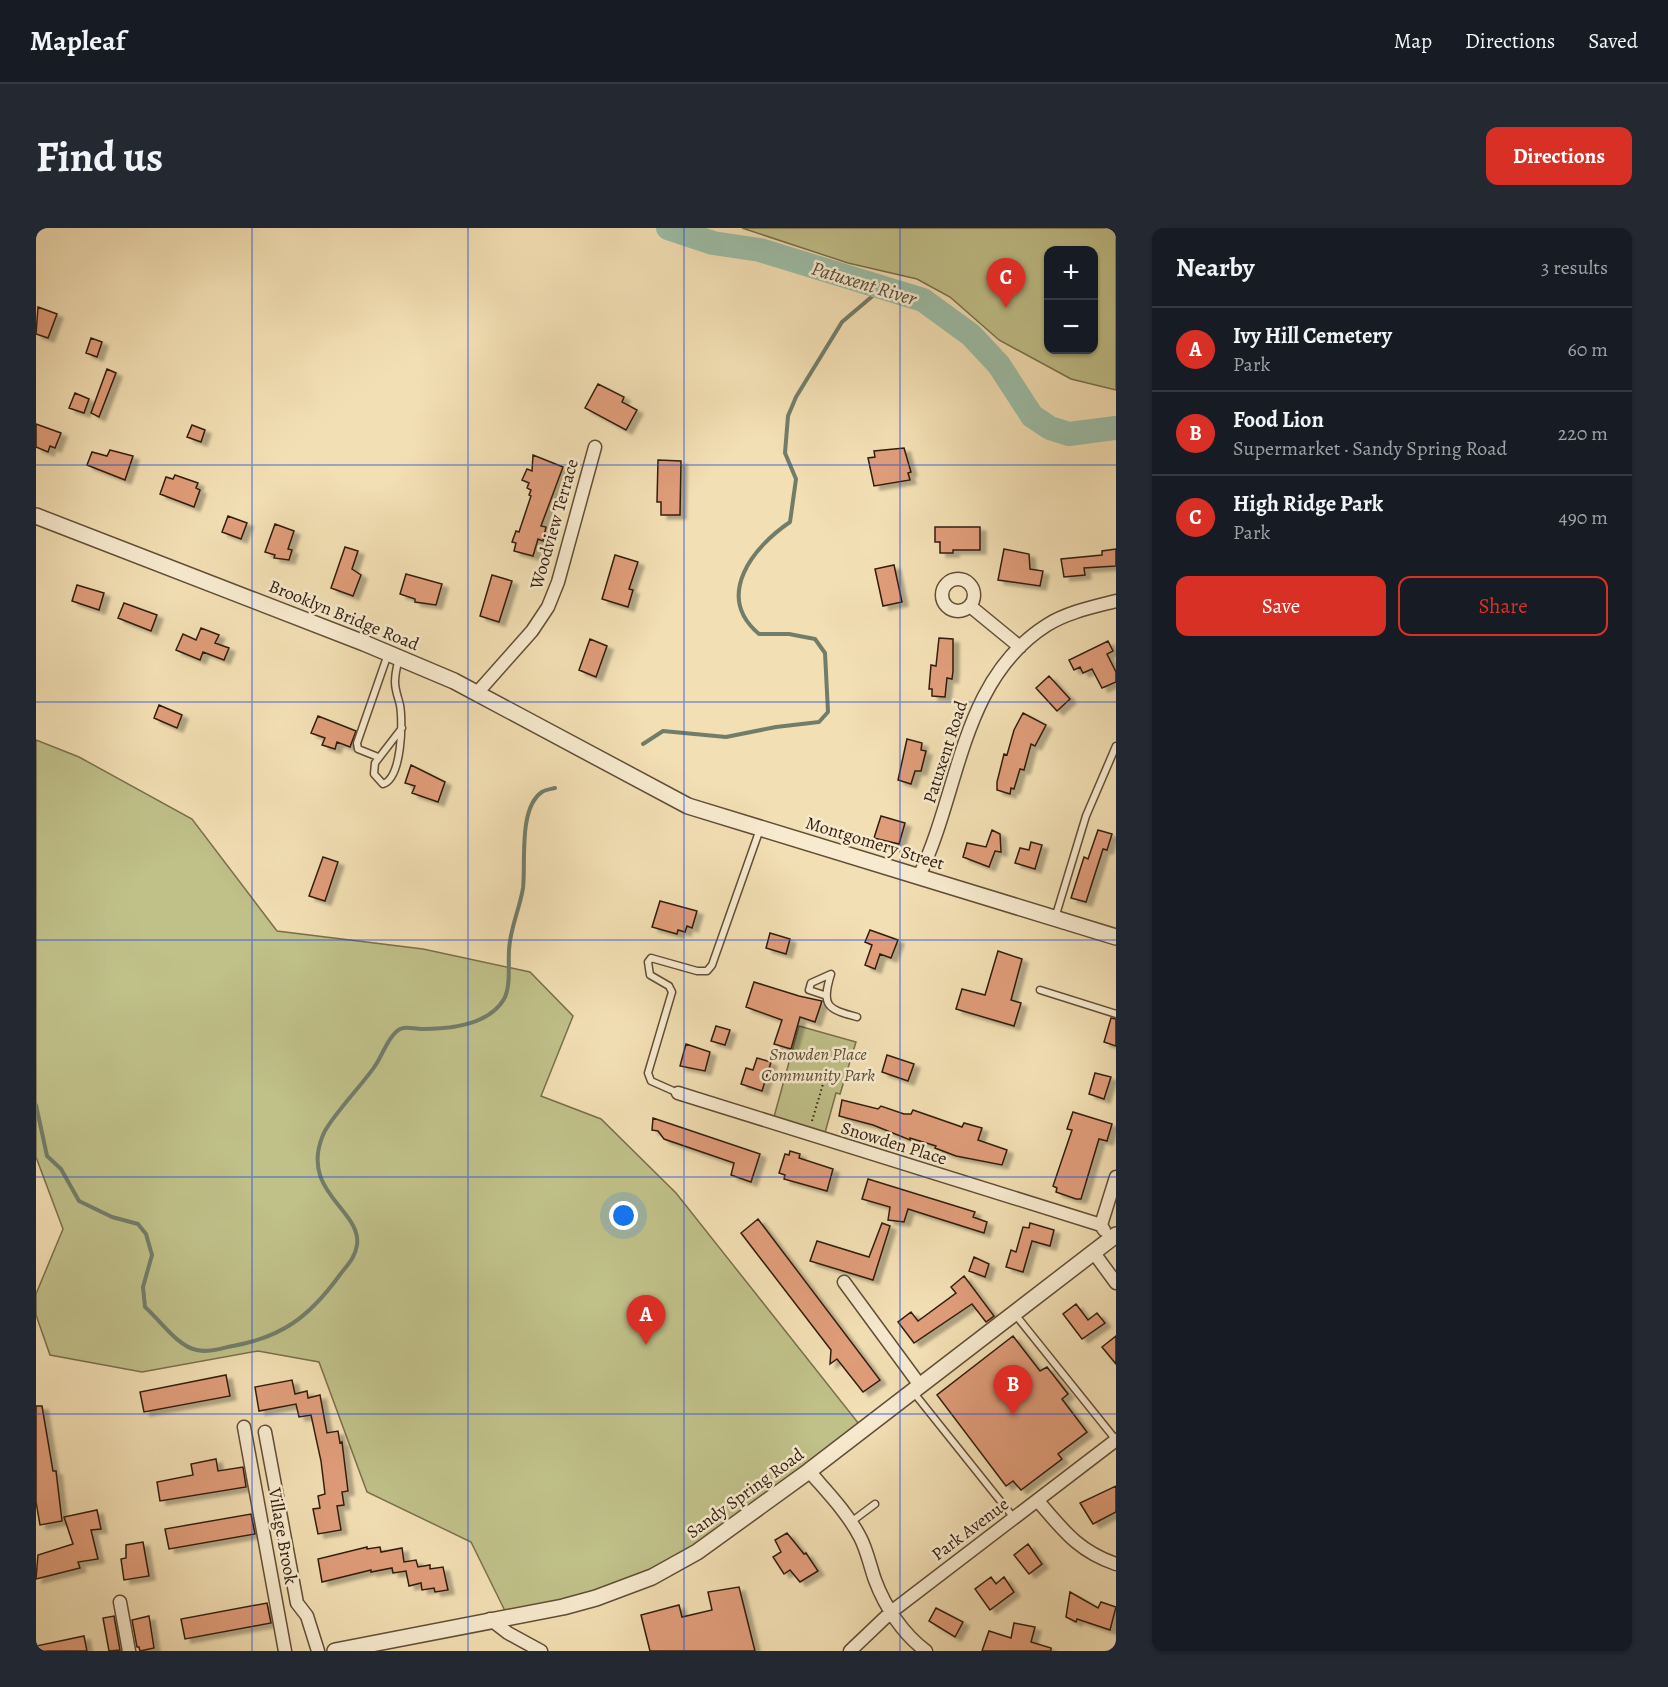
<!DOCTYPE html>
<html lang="en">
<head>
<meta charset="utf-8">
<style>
  body { margin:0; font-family:Alegreya,serif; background:#242831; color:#f1f3f6 }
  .controls { position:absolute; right:18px; top:18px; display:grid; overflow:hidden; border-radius:12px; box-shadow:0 2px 4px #0004 }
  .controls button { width:54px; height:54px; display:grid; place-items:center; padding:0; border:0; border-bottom:2px solid #363941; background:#171b24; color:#f1f3f6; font:30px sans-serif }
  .you { position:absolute; left:588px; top:988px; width:21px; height:21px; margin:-15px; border:4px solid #fff; border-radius:50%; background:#1a73e8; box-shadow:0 0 0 9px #1a73e833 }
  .badge { display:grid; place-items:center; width:39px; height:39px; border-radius:50%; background:#d93025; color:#fff; font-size:20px; font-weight:700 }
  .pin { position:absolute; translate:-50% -50px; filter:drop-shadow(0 2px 3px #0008) }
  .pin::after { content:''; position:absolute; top:32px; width:21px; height:18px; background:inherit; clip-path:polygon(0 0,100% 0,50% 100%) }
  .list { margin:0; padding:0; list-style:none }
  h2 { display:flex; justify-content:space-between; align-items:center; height:78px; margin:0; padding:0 24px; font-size:26px }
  h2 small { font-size:20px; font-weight:400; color:#9ea1a6 }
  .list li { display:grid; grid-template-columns:39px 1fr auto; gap:18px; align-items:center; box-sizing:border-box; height:84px; padding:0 24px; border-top:2px solid #363941 }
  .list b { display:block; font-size:22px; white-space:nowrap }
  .list p { margin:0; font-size:20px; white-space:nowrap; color:#9ea1a6 }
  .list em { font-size:20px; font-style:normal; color:#9ea1a6 }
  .actions { display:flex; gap:12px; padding:18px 24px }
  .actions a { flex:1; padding:14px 0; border:2px solid #d93025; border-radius:12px; text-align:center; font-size:21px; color:#d93025 }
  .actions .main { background:#d93025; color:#fff }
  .map { position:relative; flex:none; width:1080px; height:1423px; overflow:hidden; border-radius:12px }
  header { display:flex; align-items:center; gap:36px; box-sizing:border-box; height:84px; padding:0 30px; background:#171b24; border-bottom:2px solid #363941 }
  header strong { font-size:28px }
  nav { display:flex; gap:33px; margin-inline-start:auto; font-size:21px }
  .intro { display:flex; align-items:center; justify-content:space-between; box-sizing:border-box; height:144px; padding:0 36px }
  h1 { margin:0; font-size:42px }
  .button { padding:15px 27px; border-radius:12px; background:#d93025; color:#fff; font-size:21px; font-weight:700 }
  main { display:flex; gap:36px; padding:0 36px }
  aside { flex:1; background:#171b24; border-radius:12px; box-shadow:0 2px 4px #0004 }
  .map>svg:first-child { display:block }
  .green { fill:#c0c089; stroke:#796f4c; stroke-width:1.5; fill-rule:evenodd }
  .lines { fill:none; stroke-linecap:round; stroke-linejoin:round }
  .stream { stroke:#727d69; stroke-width:4 }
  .river { stroke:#9cbda6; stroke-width:24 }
  .building { fill:#e09d7a; stroke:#321e0e; stroke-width:1.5; filter:url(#shadow) }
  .service-casing { stroke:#624e37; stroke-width:9 }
  .minor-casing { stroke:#624e37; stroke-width:15 }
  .tertiary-casing { stroke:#624e37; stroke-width:18 }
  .path { stroke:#321e0e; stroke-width:2; stroke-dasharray:1.5 3; stroke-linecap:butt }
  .service { stroke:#f7eace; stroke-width:6 }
  .minor { stroke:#f7eace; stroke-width:12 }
  .tertiary { stroke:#f7eace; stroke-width:15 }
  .grid { fill:none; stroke:#1d4ed8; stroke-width:1.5; stroke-opacity:0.55 }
  .labels { text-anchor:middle; stroke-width:5; stroke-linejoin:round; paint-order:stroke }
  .street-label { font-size:18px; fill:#321e0e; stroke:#f7eace }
  .park-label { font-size:18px; font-style:italic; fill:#5d4f33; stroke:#f7eace }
  .water-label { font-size:20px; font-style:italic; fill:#524e3c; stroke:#f7eace }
</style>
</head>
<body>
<header>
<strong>Mapleaf</strong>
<nav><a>Map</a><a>Directions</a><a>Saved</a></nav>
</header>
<div class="intro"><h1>Find us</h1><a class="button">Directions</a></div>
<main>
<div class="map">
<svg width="1080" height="1423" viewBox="0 0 1080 1423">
  <defs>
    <filter id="shadow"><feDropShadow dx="6" dy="4" stdDeviation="1.5" flood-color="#0004"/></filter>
  </defs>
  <rect width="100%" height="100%" fill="#f2dfb3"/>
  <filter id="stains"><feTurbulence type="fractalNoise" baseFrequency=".00333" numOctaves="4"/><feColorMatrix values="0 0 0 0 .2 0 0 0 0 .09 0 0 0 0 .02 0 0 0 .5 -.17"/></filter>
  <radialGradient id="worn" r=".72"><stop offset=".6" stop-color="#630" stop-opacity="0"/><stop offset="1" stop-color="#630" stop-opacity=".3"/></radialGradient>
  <path class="green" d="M706,0h374v162l-45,-11 -72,-39 -49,-43 -33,-18 -69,-16zM1058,22v100h-46v-100z
    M0,512l43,17 113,62 85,112 146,18 107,23 43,44 -32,80 60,23 75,74 187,236 -166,123 -82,40 -107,25 -37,-75 -104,-50 -48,-130 -61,-11 -116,21 -92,-17 -14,-40v-21l27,-65 -27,-72z
    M763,798l57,16 -16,52 -4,-1 -13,47 -51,-16z"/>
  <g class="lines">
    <path class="stream" d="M607,516l20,-13 63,6 50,-10 43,-5 9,-10 -3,-59 -10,-14 -26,-5h-30c-45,-38 -6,-87 31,-112l6,-43 -11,-26 3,-37 8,-19 46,-75 40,-34
      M0,877l11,51 14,13 18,32 33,16 26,7 8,10 6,21 -9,32 2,20c14,12 33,40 52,43 12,3 24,-2 36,-4 49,-9 76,-29 106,-70 7,-10 16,-17 18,-31 5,-35 -58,-53 -34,-110 6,-16 40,-51 52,-69 7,-10 14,-31 25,-37 7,-3 14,0 22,0 27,0 67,-4 82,-30 7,-12 4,-35 5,-49 1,-22 11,-42 14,-62 3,-24 -5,-80 19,-96 3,-2 9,-3 13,-4"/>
    <path class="river" d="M632,0l45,15 47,7 163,50 48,35 28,30 33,51 18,12 19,6 47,-6"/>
  </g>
  <path class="building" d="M2,79l19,7 -9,24 -12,-4z
    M55,110l11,4 -5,15 -11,-4z
    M71,141l9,4 -17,44 -8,-4z
    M562,156l26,13 -2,5 15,8 -11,20 -41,-22z
    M39,165l14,6 -5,14 -15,-5z
    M0,196l25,9 -6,15 -5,-2 -2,6 -12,-5z
    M156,197l13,5 -4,12 -14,-5z
    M868,220l7,24 -3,1 2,7 -36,6 -6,-28 7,-1 -1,-6z
    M74,222l23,6 -8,24 -38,-15 5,-13 15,4z
    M497,227l30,12 -22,59 5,1 -3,14 -5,-2 -5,17 -19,-5 2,-8 -4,-1 4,-11 3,1 12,-36 -2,-1 2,-5 -4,-2 2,-5 -7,-3 5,-11 5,2z
    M622,232l23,1 -1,54h-19v-13h-4z
    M139,247l23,8 -2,5 4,2 -6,17 -34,-13 6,-17 7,2z
    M192,288l19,7 -6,16 -19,-7z
    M239,296l19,7 -6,18 4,1 -3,10 -15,-2 1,-3 -10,-3z
    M899,299h45v23h-27v3h-13v-11h-5z
    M309,319l13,4 -6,18 9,6 -8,21 -22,-8z
    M968,321l25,5 1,15 13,2 -3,15 -42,-6z
    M1080,321v17l-32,2 1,7 -21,2 -3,-18 41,-4v-4z
    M579,327l23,7 -9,27 4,1 -5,17 -26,-8z
    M858,337l8,37 -19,4 -8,-37z
    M370,346l36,10 -6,21 -21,-3v-3l-15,-5z
    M456,347l20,6 -13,41 -19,-6z
    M41,357l27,8 -5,17 -27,-9z
    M88,375l33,12 -6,16 -33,-13z
    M165,400l18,7 -4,8 14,5 -5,12 -21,-8 -3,8 -24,-10 7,-16 13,6z
    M903,410l14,1v32l-1,8 -5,-1 -2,19 -13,-1v-7h-3l2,-24 5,1z
    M554,411l17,7 -11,31 -17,-7z
    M1072,413l5,10 -6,3 9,18v10l-14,6 -10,-19 -9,4 -3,-6 -6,3 -5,-10z
    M1013,448l21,23 -13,12 -21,-23z
    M123,477l23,10 -5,13 -23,-10z
    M987,485l23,12 -11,21 -4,-2 -7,26 -4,-1 -6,20 -3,-1 -1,6 -13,-4v-8l7,-28 3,1 7,-25z
    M282,488l38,15 -6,16 -13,-5 -2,7 -13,-4 3,-7 -14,-5z
    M871,511l15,4 -1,7 5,1 -5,20h-6l-4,13 -13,-4z
    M375,537l34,17 -7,20 -26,-9 3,-7 -10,-3z
    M845,588l24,7 -6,21 -25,-6z
    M956,602l8,4 1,18 -6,-1 -6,16 -26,-10 4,-14 19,4z
    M1062,602l14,4 -5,16 -4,-1 -17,53 -15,-4 13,-41 4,2z
    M995,614l11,3 -7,24 -20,-6 5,-15 9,2z
    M287,629l15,5 -13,39 -16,-5z
    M624,673l37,10 -5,17 -5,-2 -2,6 -7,-2 -1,4 -25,-7z
    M834,702l28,10 -7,18 -11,-4 -5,15 -10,-4 7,-20 -7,-3z
    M734,705l20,6 -4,15 -20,-6z
    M962,723l24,8 -11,41 10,3 -7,23 -58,-17 6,-20 23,6z
    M718,754l45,14 23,5 -7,21 -15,-5 -9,32 -17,-5 8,-24 -36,-13z
    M1075,790l5,1v27l-12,-4z
    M680,798l14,4 -5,15 -14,-4z
    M650,816l24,8 -5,19 -25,-5z
    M851,827l27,9 -6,17 -26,-9z
    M721,830l14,4 -9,29 -21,-7 5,-16 7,2z
    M1059,845l16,4 -7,22 -15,-5z
    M806,872l36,9 3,-3 23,8h7l2,-4 49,17 2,-4 18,5 -4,12 29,10 -5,15 -46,-9 -21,-8 1,-2 -26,-8v2l-37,-15 -34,-9z
    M1037,884l39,12 -5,17 -8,-2 -18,60h-5l-20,-7 1,-4 -4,-2 19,-56 -5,-1z
    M617,890l107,36 -9,28 -20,-7 3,-12 -70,-24 -6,-8 -6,-1z
    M754,923l10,3 -1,4 34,11 -6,22 -43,-12 1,-4 -6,-2 6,-19 4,1z
    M832,951l107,33 -2,5 14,5 -3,11 -76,-24 -4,13 -16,-2 2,-13 -28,-8z
    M722,991l122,161 -17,12 -26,-33 -7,5 1,-14 -90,-117z
    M846,995l8,3 -17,54 -63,-19 7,-20 52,16z
    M994,995l24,7 -4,16 -18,-5 -9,31 -17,-5 5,-17 5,2 7,-25 6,1z
    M938,1029l15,7 -4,13 -16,-6z
    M928,1048l30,40 -8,6 -14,-18 -58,39 -16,-21 13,-10 7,9 38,-28 -5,-6z
    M1040,1076l12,16 9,-7 8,10 -23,16 -19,-25z
    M977,1108l27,35 7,-4 21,27 -6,5 25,33 -29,22 4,5 -41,31 -8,-9 -7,5 -69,-91z
    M1080,1108v28l-14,-17z
    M190,1147l4,21 -86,16 -4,-20z
    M256,1152l3,14 12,-3 1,7 12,-3 7,38 11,-2 2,12 2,-1 6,49 -6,1 2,13 -7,1 4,24 -23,4 -5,-25 7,-1 -2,-12 7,-2 -4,-33 -10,-46 -12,2 -3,-13 -37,7 -4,-24z
    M0,1178h6l11,65h3l6,50 -22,4 -4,-23z
    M180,1231l2,12 25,-4 3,20 -86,14 -3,-19 36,-7 -2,-11z
    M1080,1258v26l-23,12 -13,-21z
    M61,1282l4,19 -10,1 7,29 -20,3 2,6 -44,11 2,-24 35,-11 -9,-27z
    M215,1286l4,20 -86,15 -4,-20z
    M751,1305l17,21 2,-1 12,18 -18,11 -10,-12 -6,4 -11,-17 8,-5 -6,-12z
    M107,1314l6,34 -25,4 -3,-21 5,-1v-13z
    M992,1316l14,20 -13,10 -15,-19z
    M331,1319v2l13,-2 1,5 21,-4 2,14 12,-2 2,7 12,-2v4l13,-2 5,23 -13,2 -1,-4 -12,2 -1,-7 -12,3 -3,-15 -13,2 -1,-5 -21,4v-2l-49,12 -4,-23z
    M955,1349l5,7 8,-7 10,15 -24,18 -15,-21z
    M703,1359l16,64h-105l-9,-36 38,-10 3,12 30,-7 -4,-18z
    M1034,1364l28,16 3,-6 15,5 -6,23 -33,-11 -1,3 -10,-5z
    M231,1375l4,20 -86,16 -4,-20z
    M900,1380l27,14 -8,15 -26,-16z
    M78,1388l6,34 -11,1 -6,-33z
    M113,1388l5,32 -14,3 -1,-4h-2l-5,-27z
    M978,1395l21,4 -4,15 20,6v3h-69l7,-20 22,7z
    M48,1408l3,15h-51v-5z"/>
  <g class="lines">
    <g class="service-casing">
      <path id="service" d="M363,430c-2,8 -4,15 -4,24 0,8 3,15 5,23 3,17 2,73 -17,79l-9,-10 1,-11 27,-35
        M342,529l-20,-8 -1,-6 31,-89
        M1019,690l31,-102 30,-70
        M1004,762l76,24
        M788,767l-15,-5 2,-7 20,-9c-10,32 -4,35 26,43
        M642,865l-27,-12 -3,-8 24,-81 -3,-6 -19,-11 -2,-13 3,-4 46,13h10l5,-6 48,-136
        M978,1085l102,127
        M878,1165l100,125
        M815,1294l24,-18"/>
    </g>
    <g class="minor-casing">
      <path id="minor" d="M906 367a16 16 0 1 1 32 0a16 16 0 1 1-32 0Z
        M934,378l50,41
        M441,465l55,-62 16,-24 10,-25 37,-135
        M883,648c41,-84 41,-196 128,-251 21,-13 46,-18 69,-24
        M642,865l423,132
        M1068,1002l-3,-5 15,-48
        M1058,1025l22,30
        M808,1054l75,102
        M208,1199l41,224
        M229,1204l32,171 10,13 11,35
        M773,1243c18,21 38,41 51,66 7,13 10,29 15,43 10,27 28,54 51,71
        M1002,1273c25,29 40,50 78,63
        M84,1374l9,49
        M454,1391l18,14 33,18
        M814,1423l41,-39 225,-172"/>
    </g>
    <g class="tertiary-casing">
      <path id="tertiary" d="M0,288l328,127 90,38 234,125 428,131
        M299,1423l228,-44 33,-9 56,-21 45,-25 112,-81 307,-236"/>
    </g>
    <path class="path" d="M776,893l11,-37"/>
    <use href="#service" class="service"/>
    <use href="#minor" class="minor"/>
    <use href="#tertiary" class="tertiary"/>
  </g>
  <path class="grid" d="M216,0v1423M432,0v1423M648,0v1423M864,0v1423M0,237h1080M0,474h1080M0,712h1080M0,949h1080M0,1186h1080"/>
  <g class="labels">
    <g class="street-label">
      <text transform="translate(518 296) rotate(-74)" y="6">Woodview Terrace</text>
      <text transform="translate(308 387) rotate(22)" y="6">Brooklyn Bridge Road</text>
      <text transform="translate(909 524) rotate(-72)" y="6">Patuxent Road</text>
      <text transform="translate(839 615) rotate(17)" y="6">Montgomery Street</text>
      <text transform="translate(858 915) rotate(17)" y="6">Snowden Place</text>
      <text transform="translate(709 1265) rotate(-36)" y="6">Sandy Spring Road</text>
      <text transform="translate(934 1301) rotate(-37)" y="6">Park Avenue</text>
      <text transform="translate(247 1308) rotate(80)" y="6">Village Brook</text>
    </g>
    <g class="park-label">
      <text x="782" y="832">Snowden Place<tspan x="782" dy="21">Community Park</tspan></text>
    </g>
    <g class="water-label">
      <text transform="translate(828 55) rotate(17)" y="7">Patuxent River</text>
    </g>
  </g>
  <rect width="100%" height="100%" filter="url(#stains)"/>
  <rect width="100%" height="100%" fill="url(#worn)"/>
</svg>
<div class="controls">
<button>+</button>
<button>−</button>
</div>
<div class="you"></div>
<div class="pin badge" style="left:610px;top:1117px">A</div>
<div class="pin badge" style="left:977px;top:1187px">B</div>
<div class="pin badge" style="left:970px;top:80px">C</div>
</div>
<aside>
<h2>Nearby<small>3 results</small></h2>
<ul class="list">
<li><span class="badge">A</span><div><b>Ivy Hill Cemetery</b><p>Park</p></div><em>60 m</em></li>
<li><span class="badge">B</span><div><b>Food Lion</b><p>Supermarket · Sandy Spring Road</p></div><em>220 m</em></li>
<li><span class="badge">C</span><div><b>High Ridge Park</b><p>Park</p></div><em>490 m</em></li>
</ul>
<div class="actions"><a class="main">Save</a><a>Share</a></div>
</aside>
</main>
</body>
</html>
